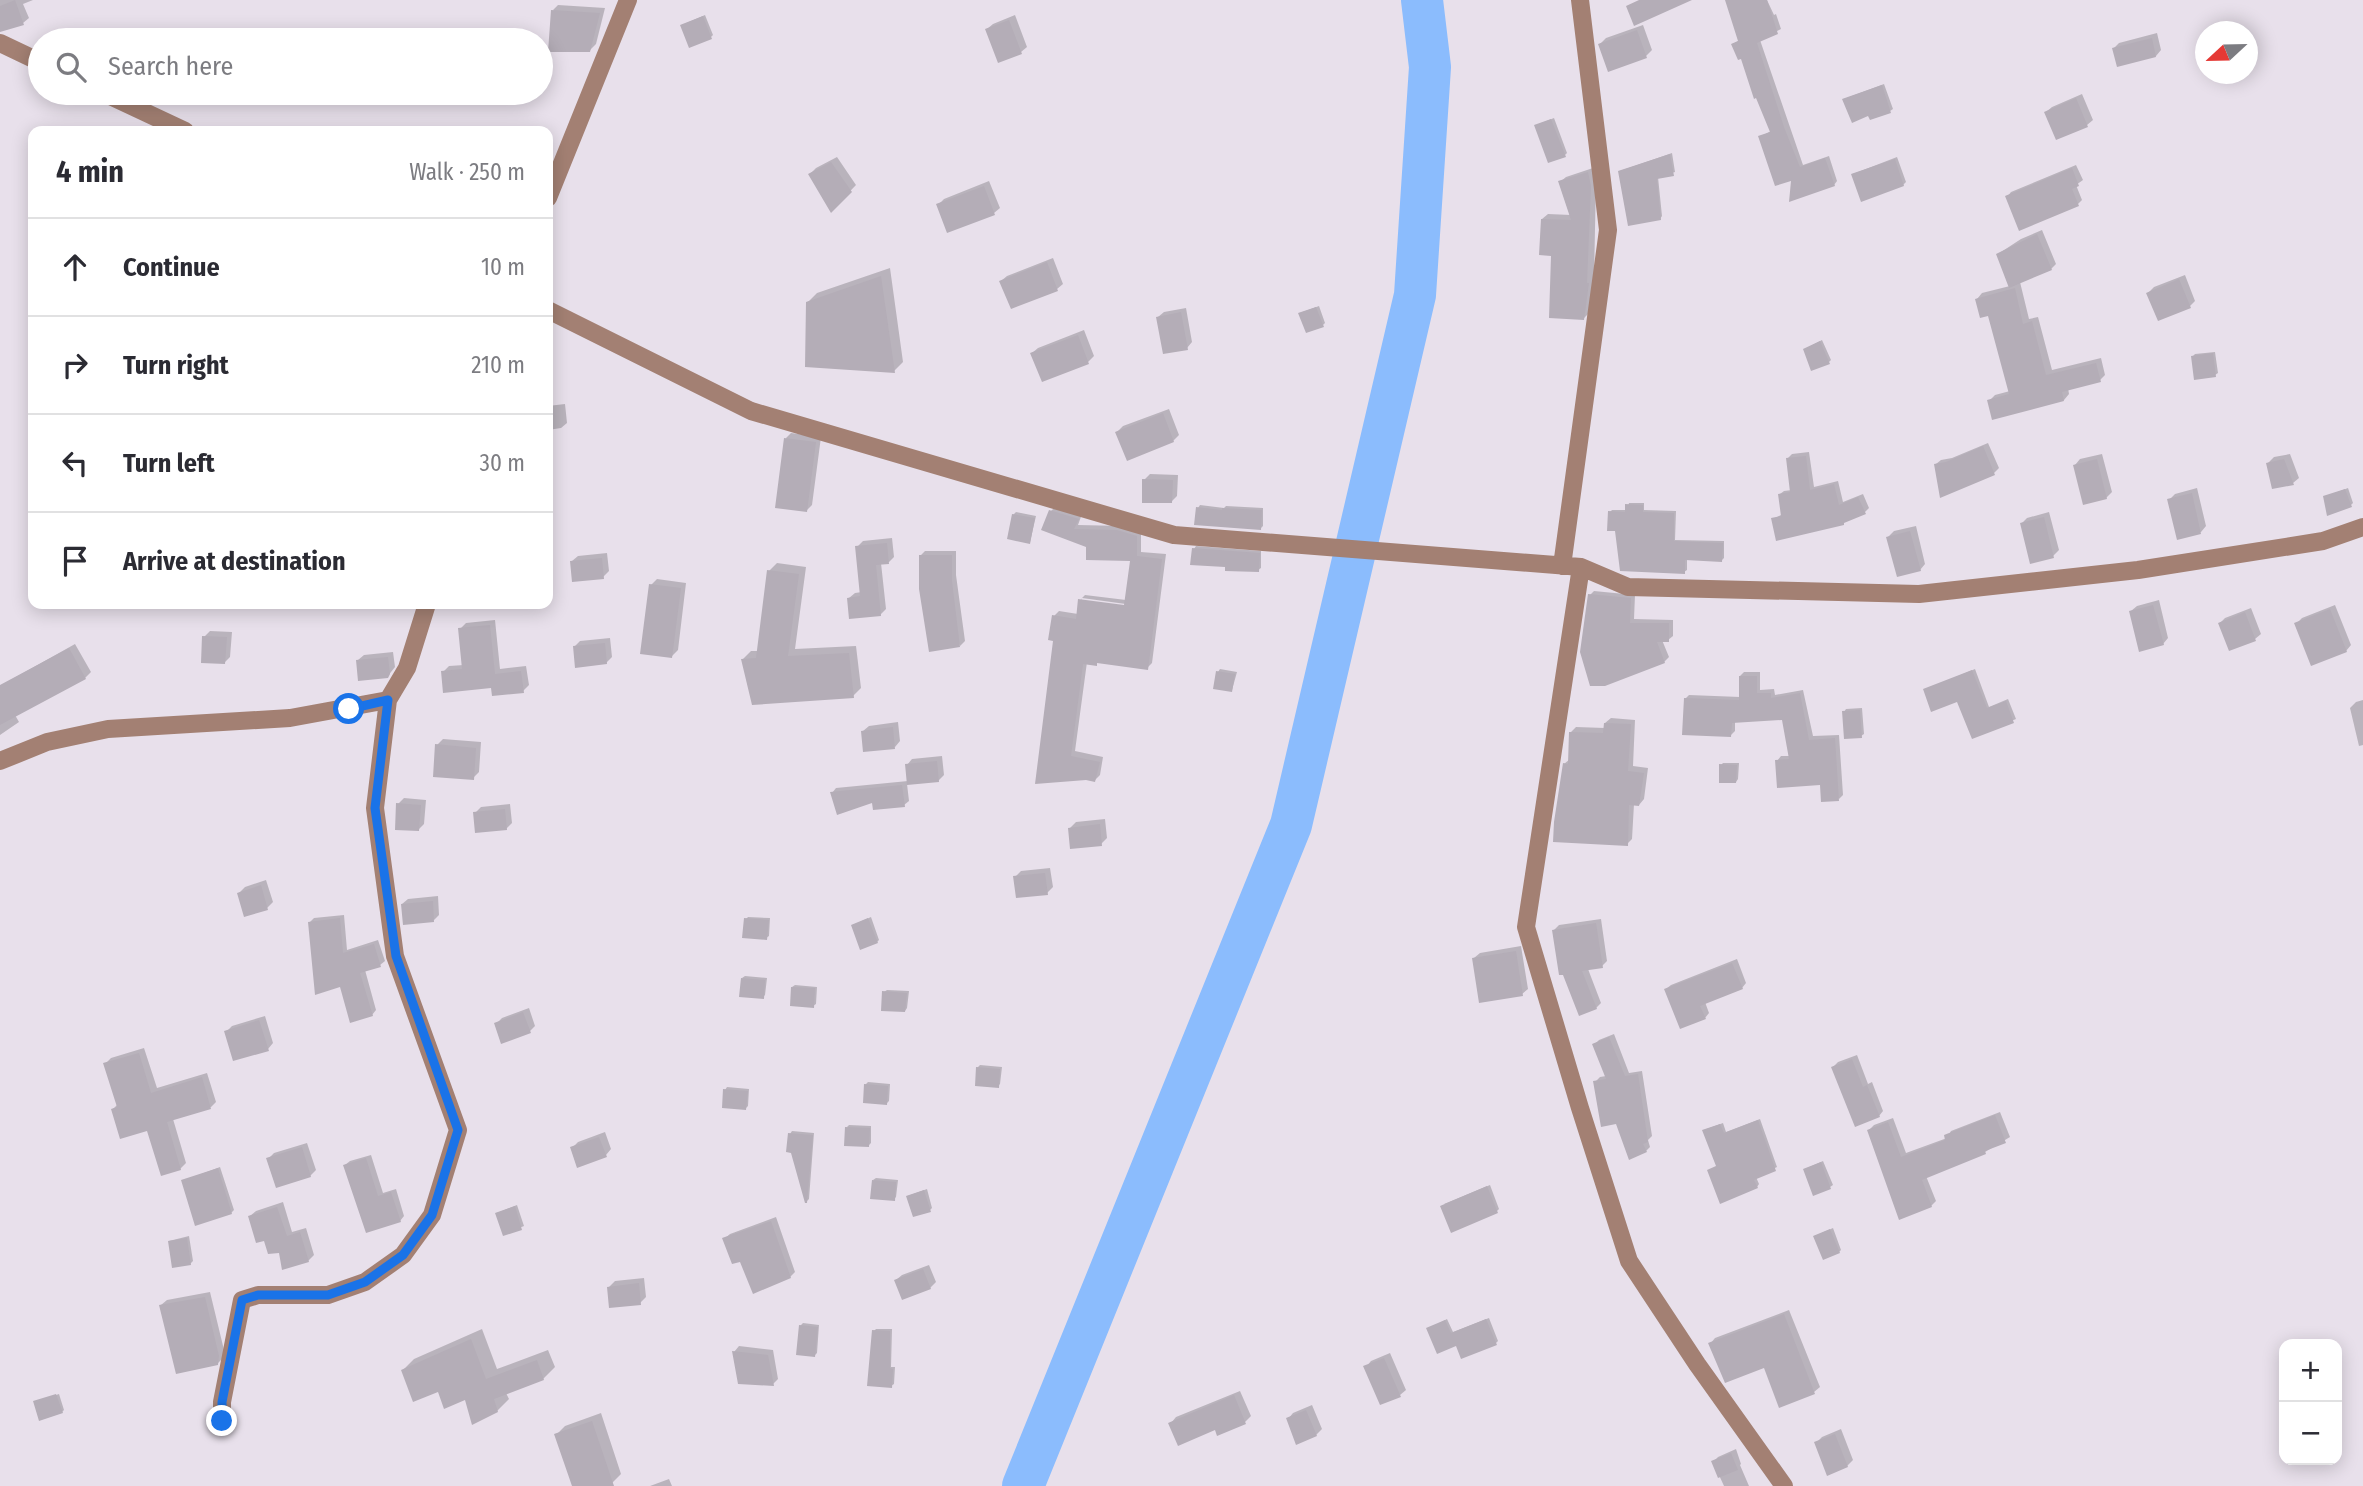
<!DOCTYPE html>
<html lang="en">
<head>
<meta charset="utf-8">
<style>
  body { margin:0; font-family:"Fira Sans Condensed",sans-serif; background:#f7f7f7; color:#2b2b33 }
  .controls { position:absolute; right:21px; bottom:21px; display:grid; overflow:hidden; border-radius:14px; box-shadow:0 4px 18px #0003 }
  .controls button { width:63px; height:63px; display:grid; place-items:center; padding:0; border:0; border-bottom:2px solid #e1e1e2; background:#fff; color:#2b2b33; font:35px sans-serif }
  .compass { position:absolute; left:2195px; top:21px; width:63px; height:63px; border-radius:50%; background:#fff; box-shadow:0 4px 18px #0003; rotate:248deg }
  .stop { position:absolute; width:21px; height:21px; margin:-16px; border:5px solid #1a73e8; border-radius:50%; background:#fff }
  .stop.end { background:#1a73e8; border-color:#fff; box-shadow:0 2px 7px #0008 }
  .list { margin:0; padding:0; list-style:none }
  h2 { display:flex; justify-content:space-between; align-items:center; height:91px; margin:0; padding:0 28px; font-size:30px }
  h2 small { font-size:23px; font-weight:400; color:#7c7c81 }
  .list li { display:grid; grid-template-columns:46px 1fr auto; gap:21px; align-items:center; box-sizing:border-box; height:98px; padding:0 28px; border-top:2px solid #e1e1e2 }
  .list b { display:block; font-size:26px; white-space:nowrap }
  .list em { font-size:23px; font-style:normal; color:#7c7c81 }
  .icon { flex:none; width:38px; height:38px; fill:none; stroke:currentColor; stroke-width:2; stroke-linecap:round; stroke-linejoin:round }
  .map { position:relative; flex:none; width:2363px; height:1486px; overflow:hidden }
  .search { position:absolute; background:#fff; box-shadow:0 4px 18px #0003; left:28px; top:28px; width:525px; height:77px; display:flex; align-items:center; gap:18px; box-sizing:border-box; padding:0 24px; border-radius:38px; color:#7c7c81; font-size:26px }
  .panel { position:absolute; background:#fff; box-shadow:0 4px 18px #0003; left:28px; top:126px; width:525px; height:483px; border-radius:14px }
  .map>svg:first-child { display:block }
  .shadow { fill:#0003 }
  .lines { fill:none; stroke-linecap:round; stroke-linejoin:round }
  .river { stroke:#8bbcfd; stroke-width:42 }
  .building { fill:#b4adb7 }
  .minor { stroke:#a38073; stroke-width:18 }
  .route { stroke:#1a73e8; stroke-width:9 }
</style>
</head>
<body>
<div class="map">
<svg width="2363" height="1486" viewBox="0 0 2363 1486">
  <rect width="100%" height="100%" fill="#e8e0eb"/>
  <path class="shadow" d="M0,0h33l-10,4 6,14 -6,5 -18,7 -5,-13z
    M1726,0h41l7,15 2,-1 5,15 -21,11 43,125 26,-9 8,25 -3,4 -41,-6 -33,-42 11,-6 -29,-74 -9,-13 7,-4z
    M558,5l47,3 -9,36 -6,6 -37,-40z
    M705,15l8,20 -2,2 -29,-12z
    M1015,15l12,32 -6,5 -34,-23 6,-5z
    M1643,25l9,25 -6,6 -37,14 -9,-26 6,-6z
    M2157,33l4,17 -5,6 -42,-8 5,-5z
    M1884,84l9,25 -3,2 -21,3 -25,-15z
    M2082,94l11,26 -6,5 -41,-13 6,-5z
    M1554,118l13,35 -2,2 -26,-31z
    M1672,153l3,19 -17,5 4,39 -2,3 -40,-48z
    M837,157l19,28 -24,25 -22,-36 6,-6z
    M1897,157l9,25 -3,3 -50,-11z
    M2076,165l7,15 -7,5 6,15 -4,4 -71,-7 4,-5z
    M1593,168l3,12 -2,99 -5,34 -5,5 -31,-64 -11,-35 6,-5 23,1 -11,-33 6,-5z
    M989,181l11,27 -6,5 -56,-8 6,-6z
    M2042,230l14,34 -5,5 -31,13 9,37 9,-2 14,53 49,-12 4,17 -5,5 -32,8 1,6 -5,6 -75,1 6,-6 15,-4 -20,-78 -13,-14 5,-6 28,-7 -12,-32 23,-15z
    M1053,258l10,26 -6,5 -56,-8 6,-5z
    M890,268l13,94 -9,9 -86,-69 9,-9z
    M2185,275l10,26 -5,5 -42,-13 6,-6z
    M1319,306l6,17 -2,2 -20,-13z
    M1186,308l6,34 -5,6 -29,-31 6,-5z
    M1084,330l10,26 -6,6 -56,-9 6,-5z
    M1822,340l9,20 -2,2 -24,-13z
    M2215,352l3,21 -3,2 -23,-18 3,-3z
    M565,404l2,19 -6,5 -13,2v-24z
    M1169,409l10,26 -6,6 -56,-9 6,-6z
    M791,433l30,4 -9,68 -5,5 -21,-72z
    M1988,443l11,25 -5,5 -52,22 -6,-31 5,-4 11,-2z
    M1809,452l5,35 24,-6 5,21 20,-8 6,14 -4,4 -92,7 10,-5 -3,-20 4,-3 8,-1 -4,-32 4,-4z
    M2102,454l10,38 -6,6 -31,-33 5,-6z
    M2290,454l9,24 -6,5 -20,4 -5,-24 6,-6z
    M1150,474l28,1 -1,21 -6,6 -27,-22z
    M2197,488l9,38 -5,6 -23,6 -9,-38 6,-6z
    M2348,488l5,15 -2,2 -26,-8z
    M1629,503h15v7l32,1 -1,29 49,1v17l-2,2 -35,-1v11l-3,2 -67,-42 -7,-18 2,-2h15z
    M1200,505l24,3 2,-2 37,2v18l-3,3 -62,-21z
    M1056,506l26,8 -4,11 45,1 18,5v21l25,2 -14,109 -5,5 -49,-6h-11l-12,89 28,6 -3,18 -5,5 -9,-2 -49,5 18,-143 -1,-24 5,-5 19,3 4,-16v3l50,7 1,-3 -51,-7 3,-3 41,5 6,-40 -45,-14 -36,-35z
    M1016,512l20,4 -6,26 -17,-27z
    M2049,512l10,38 -6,6 -32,-32 6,-6z
    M1916,526l9,38 -5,6 -32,-33 6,-6z
    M548,535l3,19 -3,4z
    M892,538l2,19 -5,5 -8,1 5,46 -6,6 -31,-17 6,-5 7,-1 -5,-45 6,-6z
    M1196,546l65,5v17l-3,2 -31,-5 -33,-16z
    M925,551h31v24l9,66 -5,5 -40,-90z
    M607,553l2,18 -6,6 -31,-16 6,-5z
    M777,563l29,4 -11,82 61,-3 5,42 -8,8 -110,-37 8,-8h7l11,-80z
    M657,579l29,4 -8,67 -6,6 -21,-71z
    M1594,591l41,4 -1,24 39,1v16l-5,4h-6l7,17 -5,5 -74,-67z
    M2159,600l9,38 -5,6 -32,-33 6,-5z
    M2335,605l16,40 -5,6 -50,-27 6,-6z
    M2251,608l10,26 -6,5 -35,-16 5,-5z
    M495,620l5,49 26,-3 3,19 -6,6 -31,-5 -49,-14 6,-6 15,-1 -4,-36 6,-6z
    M210,631l22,1 -2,25 -5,5 -21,-25z
    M610,638l2,19 -6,6 -32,-16 6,-6z
    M75,644l16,28 -6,6 -70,37 4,7 -19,13v-49z
    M393,652l2,15 -8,10 -29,-17 6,-5z
    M1220,669l17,3 -5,18 -14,-18z
    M1975,669l14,38 19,-8 8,20 -43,18 -15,-38 -33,-9z
    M1744,672h16v18l14,-1 1,6 28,-5 10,46 26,-1 4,60 -4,4 -17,-16 -45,-22 4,-5h10l-8,-38 -48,3v10l-4,4 -46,-36 4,-4 51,2v-21z
    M2363,700v45l-4,1 -9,-38 6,-6z
    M1862,708l2,26 -3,2 -17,-24 2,-3z
    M1611,718l24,2 -2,46 15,2 -4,31 -5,6 -5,-1 -2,35 -5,5 -63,-80 6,-5v-26l6,-6 29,1v-5z
    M898,722l2,19 -5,6 -32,-16 6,-5z
    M443,739l38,3 -2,30 -6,6 -36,-33z
    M942,756l2,19 -6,6 -31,3 2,17 -5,4 -72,-12 4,-5 72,-7 -1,-16 5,-6z
    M1723,763h16l-1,16 -2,3 -15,-17z
    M404,798l22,2 -2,24 -6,6 -20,-26z
    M510,804l2,19 -6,6 -31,-16 6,-6z
    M1105,819l2,19 -6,6 -31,-16 6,-6z
    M1050,868l3,19 -6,6 -32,-16 6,-6z
    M266,880l7,22 -6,6 -28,-15 6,-6z
    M438,896l1,19 -5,5 -32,-16 6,-5z
    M344,915l3,35 31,-10 7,21 -5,4 -15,5 11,40 -4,5 -31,-30 -31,-63 4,-4z
    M748,917l22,1 -1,18 -3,2 -20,-19z
    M871,917l8,23 -2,2 -24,-17z
    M1601,919l6,42 -5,5 -14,3 13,34 -5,5 -42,-78 5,-5z
    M1521,946l7,43 -6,5 -48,-36 6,-5z
    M1737,959l9,24 -4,5 -37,14 4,11 -4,5 -39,-29 5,-4z
    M745,976l22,2 -2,17 -2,2 -21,-19z
    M795,985l22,2 -1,17 -3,2 -21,-19z
    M887,990l22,1 -2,17 -2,3 -21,-19z
    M529,1008l6,18 -5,5 -34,-7 6,-6z
    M265,1016l8,27 -5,6 -42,-17 6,-6z
    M1614,1034l15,39 13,-2 10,65 -4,4 2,7 -4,4 -51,-69 5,-5 6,-1 -12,-31 5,-5z
    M144,1048l13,40 50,-15 9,29 -5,5 -38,12 13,44 -6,6 -32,-40 -35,-20 5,-5 -13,-40 6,-6z
    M1857,1055l11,29 4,-2 11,29 -4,5 -46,-49 5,-5z
    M980,1065l22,2 -2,17 -2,2 -21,-18z
    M868,1082l22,2 -1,17 -3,3 -21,-19z
    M727,1087l22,2 -1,17 -2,2 -21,-18z
    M2000,1112l10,25 -25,15 -59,24 10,25 -5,5 -62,-76 5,-5 19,-7 13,35 41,-15 4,-7z
    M1760,1119l17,48 -21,10 3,7 -2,3 -39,-21 -11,-37 16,-6 3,9z
    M849,1125l22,1v17l-3,3 -21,-19z
    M792,1131l22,2 -5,66 -2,2 -17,-67z
    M605,1132l6,17 -5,6 -34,-7 6,-6z
    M307,1143l9,27 -6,6 -42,-17 6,-6z
    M371,1155l12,38 13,-4 8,27 -4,5 -55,-56 5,-4z
    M1823,1161l10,24 -3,2 -25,-18z
    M220,1167l14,43 -3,3 -48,-32z
    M876,1178l22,2 -2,17 -2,2 -21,-19z
    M1490,1185l9,24 -2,2 -53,-7z
    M927,1189l5,19 -2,2 -22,-14z
    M283,1202l9,30 14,-4 8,27 -6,6 -27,-10 -16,-12 -15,-23 6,-5z
    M517,1205l7,21 -20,8 -7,-21z
    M776,1217l19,55 -5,5 -49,-17 -17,-21 6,-5z
    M1833,1228l8,22 -2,2 -24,-16z
    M189,1236l4,25 -3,3 -21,-23z
    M929,1265l7,17 -6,6 -34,-8 6,-5z
    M644,1278l2,19 -6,6 -31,-16 6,-6z
    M210,1292l14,58 -1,8 -6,6 -56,-59 6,-5z
    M1789,1310l31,77 -6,5 -49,-26 -55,-22 5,-6z
    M1489,1318l9,23 -2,2 -68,-14 19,-10 6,13z
    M803,1323l16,2 -2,28 -3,3 -14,-30z
    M482,1329l15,40 51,-19 7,17 -12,12 -37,14 3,6 -12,12 -58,-21 -36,-20 11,-11z
    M876,1329h16l-1,38h4l-1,17 -3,2 -17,-55z
    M739,1346l34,4 5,29 -5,5 -39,-32z
    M1390,1353l16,37 -6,5 -34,-28 5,-6z
    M1240,1391l11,25 -6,6 -29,6 -45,-5 5,-6z
    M59,1394l5,16 -2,2 -26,-10z
    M1312,1405l10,24 -6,6 -28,-16 5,-6z
    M601,1413l20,61 -9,9 -9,3h-30l-17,-51 9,-9z
    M1841,1429l12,31 -6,6 -31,-23 6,-6z
    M1736,1449l5,15 -1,1 9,21h-25l-11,-24 5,-5z
    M669,1479l3,7h-22z"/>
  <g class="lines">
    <path class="river" d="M1023,1486l268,-661 124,-530 15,-228 -8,-67"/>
  </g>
  <path class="building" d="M15,0l9,25 -24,7v-26z
    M1639,0h53l-58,26 -8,-20z
    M1725,0h42l11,34 -21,9 27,84 16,40 25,-9 10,28 -46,16 2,-21 -16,5 -17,-50 12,-4 -14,-34 -2,1 -13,-40 -3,1 -7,-16 7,-3z
    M551,10l49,3 -10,39h-42z
    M703,16l9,23 -23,9 -9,-23z
    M1009,20l13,34 -24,9 -13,-34z
    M1637,30l10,28 -39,14 -10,-28z
    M2152,38l4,19 -39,10 -5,-19z
    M1882,85l9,28 -21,7 -2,-4 -16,7 -10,-24z
    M2076,98l12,29 -32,13 -12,-28z
    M1551,119l15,38 -18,6 -14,-38z
    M1670,154l4,22 -17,3 4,41 -33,6 -10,-55z
    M1895,159l9,27 -43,16 -10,-28z
    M831,162l21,30 -21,21 -23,-39z
    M2072,168l7,18 -7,3 7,17 -60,25 -14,-35z
    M1588,172l3,14 -4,97h2l-5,37 -35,-2 2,-62 -12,-1 2,-36 30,1 -13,-39z
    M984,186l11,29 -48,18 -11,-29z
    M2037,234l15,36 -43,18 -13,-34z
    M1047,262l11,29 -47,18 -12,-28z
    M881,276l14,97 -90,-6 1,-65z
    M2179,279l12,29 -33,13 -12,-28z
    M2015,288l8,36 9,-3 14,54 50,-12 5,19 -39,10 2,9 -72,19 -5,-20 22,-6 -21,-78 -8,2 -5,-19z
    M1316,307l8,20 -18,6 -8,-20z
    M1181,312l7,38 -25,4 -7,-37z
    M1078,335l11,29 -47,18 -12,-29z
    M1820,341l10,23 -19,7 -8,-22z
    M2213,353l3,24 -22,3 -3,-24z
    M1163,413l11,29 -47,19 -12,-29z
    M784,438l32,4 -9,70 -32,-4z
    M1983,446l12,29 -55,23 -6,-34 12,-2z
    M1806,456l4,34 24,-6 5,21 19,-8 8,17 -22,9v2l-68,16 -5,-23 10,-2 -3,-22 12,-2 -4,-34z
    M2097,459l10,40 -24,6 -10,-40z
    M2284,459l10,26 -22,4 -6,-26z
    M1142,479l31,1 -1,23h-30z
    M2345,489l7,18 -25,9 -4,-20z
    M2192,493l9,41 -24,6 -10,-41z
    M1625,504l18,1v7l31,1v28l49,2 -1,19 -37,-2v14l-65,-3 -5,-40h-8l1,-20 17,1z
    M1196,507l26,3v-2l40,2 -1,20 -67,-5z
    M1049,510l30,9 -5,10 43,1 20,6v20l25,3 -14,111 -51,-7v3l-14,-2 -12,92 29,6 -5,20 -9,-2 -51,4 18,-143 -5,-1 4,-25 24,4 2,-20 46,6 6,-44 -44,-1v-13l-45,-17z
    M1012,514l23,4 -5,26 -23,-5z
    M2044,517l10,41 -24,6 -10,-41z
    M1910,531l11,40 -24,6 -11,-40z
    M887,543l2,21 -13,1 5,51 -32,3 -2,-21 13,-2 -5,-50z
    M1192,548l68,5 -1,19 -34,-1v-4l-35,-2z
    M919,555h33v26l8,66 -31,5 -10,-63z
    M602,558l2,21 -32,3 -2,-21z
    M767,570l32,4 -11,82 61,-3 5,45 -102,7 -11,-46 15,-1z
    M649,584l32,4 -9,70 -32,-4z
    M1588,594l43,4 -1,25h39v19h-12l8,21 -60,23h-15l-10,-34z
    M2153,605l11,40 -25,7 -10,-41z
    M2330,609l17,43 -36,14 -17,-43z
    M2245,612l11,29 -27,10 -11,-28z
    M490,625l5,49 26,-3 3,22 -32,3 -1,-8 -48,5 -2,-22 21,-2 -4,-41z
    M202,636l25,1 -2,27 -24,-1z
    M605,643l2,21 -32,4 -2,-22z
    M69,648l17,31 -86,46v-40z
    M388,657l2,17 -2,4 -30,3 -2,-21z
    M1972,670l15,38 19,-7 8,22 -42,16 -15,-37 -26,10 -8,-23z
    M1216,671l19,3 -3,18 -19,-3z
    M1739,676h18v17h14v5l29,-5 9,47 26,-2 4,63 -18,1 -1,-17 -43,3 -2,-28 14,-1 -7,-39 -50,3 -1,14 -49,-2 2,-37 55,2z
    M1860,710l2,28 -18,1 -2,-28z
    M1604,723l27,1 -3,47 16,2 -5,33 -10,-1 -1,41 -75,-4 1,-20 9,-59 5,1 1,-32 34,1z
    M893,727l2,22 -32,3 -2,-21z
    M435,744l41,4 -2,32 -41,-3z
    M937,761l2,21 -32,3 -2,-21z
    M1719,764l18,1 -1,18h-17z
    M902,785l3,22 -32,3 -1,-7 -35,12 -7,-23z
    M396,803l25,2 -2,26 -24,-1z
    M505,809l2,21 -32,3 -2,-21z
    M1100,824l2,22 -32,3 -2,-21z
    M1045,873l3,22 -32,3 -3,-22z
    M261,885l7,25 -24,7 -7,-24z
    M433,901l1,21 -31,3 -2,-21z
    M340,918l3,35 31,-9 7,23 -21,6 13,43 -23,7 -10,-36 -25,8 -7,-73z
    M744,918l25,2 -2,20 -25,-2z
    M868,918l10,25 -18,7 -9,-25z
    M1596,923l7,45 -21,3 15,38 -18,7 -16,-41h-4l-7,-45z
    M1516,951l7,45 -44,7 -7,-45z
    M1732,963l11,26 -43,17 6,13 -26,10 -16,-40z
    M741,978l24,2 -1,19 -25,-2z
    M791,987l24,1 -1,20 -24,-2z
    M882,991l25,2 -2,19 -24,-1z
    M523,1012l8,21 -30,11 -7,-21z
    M259,1020l10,31 -36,10 -9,-30z
    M1609,1037l16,39 13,-2 10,68 -5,2 4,8 -18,8 -13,-36 -15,3 -8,-46 13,-2 -14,-35z
    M139,1053l12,40 51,-16 9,32 -44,13 14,48 -20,6 -14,-45 -27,8 -9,-30 6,-2 -14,-44z
    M1852,1059l11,28 4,-2 13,32 -25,10 -24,-60z
    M976,1067l24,2 -1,19 -24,-2z
    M864,1084l24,2 -1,19 -24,-2z
    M723,1089l25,2 -2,19 -24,-2z
    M1995,1115l11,28 -21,8 1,3 -64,26 10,27 -33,13 -32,-90 21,-8 13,35 44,-17 -1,-5z
    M1758,1120l18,51 -22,9 4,8 -38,16 -13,-34 9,-4 -14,-36 18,-6 4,9z
    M845,1127l25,1 -1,19 -25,-1z
    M788,1133l25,2 -6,68h-2l-14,-50 -5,-1z
    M599,1137l8,20 -30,11 -7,-21z
    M302,1147l9,30 -35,11 -10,-30z
    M366,1158l12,38 13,-4 10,30 -35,11 -23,-68z
    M1821,1162l10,27 -18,7 -10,-27z
    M218,1168l14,46 -37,12 -14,-46z
    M872,1180l24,2 -1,19 -25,-2z
    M1487,1186l11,27 -47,20 -11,-27z
    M924,1190l7,22 -18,5 -7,-21z
    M515,1206l7,24 -19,6 -8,-23z
    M277,1207l10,29 13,-4 9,30 -27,8 -3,-17 -11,1 -4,-13 -8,2 -8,-27z
    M771,1221l20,57 -38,16 -13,-32 -8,2 -10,-26z
    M1830,1229l10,24 -17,7 -10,-24z
    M187,1238l4,27 -19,3 -4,-27z
    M923,1269l8,20 -29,11 -8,-20z
    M639,1283l2,22 -32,3 -2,-21z
    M205,1297l14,59 -1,9 -42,9 -17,-69z
    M1784,1314l31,80 -36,14 -15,-40 -39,15 -17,-40z
    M1486,1319l11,26 -36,14 -5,-13 -19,8 -11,-26 19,-8 6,13z
    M799,1325l19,2 -3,30 -19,-2z
    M872,1330l18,1v37l3,1 -1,19 -25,-2z
    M471,1339l15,40 51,-19 7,20 -50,19 4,13 -26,13 -7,-25 -21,9 -6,-17 -25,10 -12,-32z
    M732,1351l36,4 6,31 -36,-2z
    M1384,1358l17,39 -21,8 -17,-39z
    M56,1394l7,19 -24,8 -6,-20z
    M1234,1395l12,29 -29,12 -2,-6 -37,16 -10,-23z
    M1306,1410l11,26 -21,9 -10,-27z
    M592,1421l22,65h-42l-18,-52z
    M1835,1434l13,33 -21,9 -13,-34z
    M1731,1453l7,17 -20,8 -7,-17z"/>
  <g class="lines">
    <path class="minor" d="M0,43l40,19
      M104,93l81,38
      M548,198l80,-198
      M548,310l203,101 423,124 407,32 47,20 291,7 219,-24 185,-29 40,-14
      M1562,566l46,-336 -28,-230
      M1581,567l-55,360 54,181 49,153 68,103 87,122
      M0,761l47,-19 61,-13 182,-11 98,-18 19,-32 20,-64
      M222,1421v-19l20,-102 16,-5h70l37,-13 38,-27 29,-40 26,-85 -63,-174 -20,-148 13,-108"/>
  </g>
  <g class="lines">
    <path class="route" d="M222,1421v-19l20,-102 16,-5h70l37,-13 38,-27 29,-40 26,-85 -62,-174 -21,-148 13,-108 -39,9"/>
  </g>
</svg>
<div class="controls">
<button>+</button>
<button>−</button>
</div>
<svg class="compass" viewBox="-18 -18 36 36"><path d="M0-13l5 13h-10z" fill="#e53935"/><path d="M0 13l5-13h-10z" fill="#7c7c81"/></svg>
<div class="stop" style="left:349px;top:709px"></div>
<div class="stop end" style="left:222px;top:1421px"></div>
<div class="search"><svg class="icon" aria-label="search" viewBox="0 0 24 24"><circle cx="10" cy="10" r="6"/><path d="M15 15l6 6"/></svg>Search here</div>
<section class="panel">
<h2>4 min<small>Walk · 250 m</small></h2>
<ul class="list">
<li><svg class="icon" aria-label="ahead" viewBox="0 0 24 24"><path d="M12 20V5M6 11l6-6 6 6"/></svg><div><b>Continue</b></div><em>10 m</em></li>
<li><svg class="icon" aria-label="right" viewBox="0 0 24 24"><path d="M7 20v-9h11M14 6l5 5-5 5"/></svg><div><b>Turn right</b></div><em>210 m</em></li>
<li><svg class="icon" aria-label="left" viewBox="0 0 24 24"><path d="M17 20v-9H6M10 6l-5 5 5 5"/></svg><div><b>Turn left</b></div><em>30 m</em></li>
<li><svg class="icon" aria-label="arrive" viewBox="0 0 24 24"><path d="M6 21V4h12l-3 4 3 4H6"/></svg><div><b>Arrive at destination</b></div></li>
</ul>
</section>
</div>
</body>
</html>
